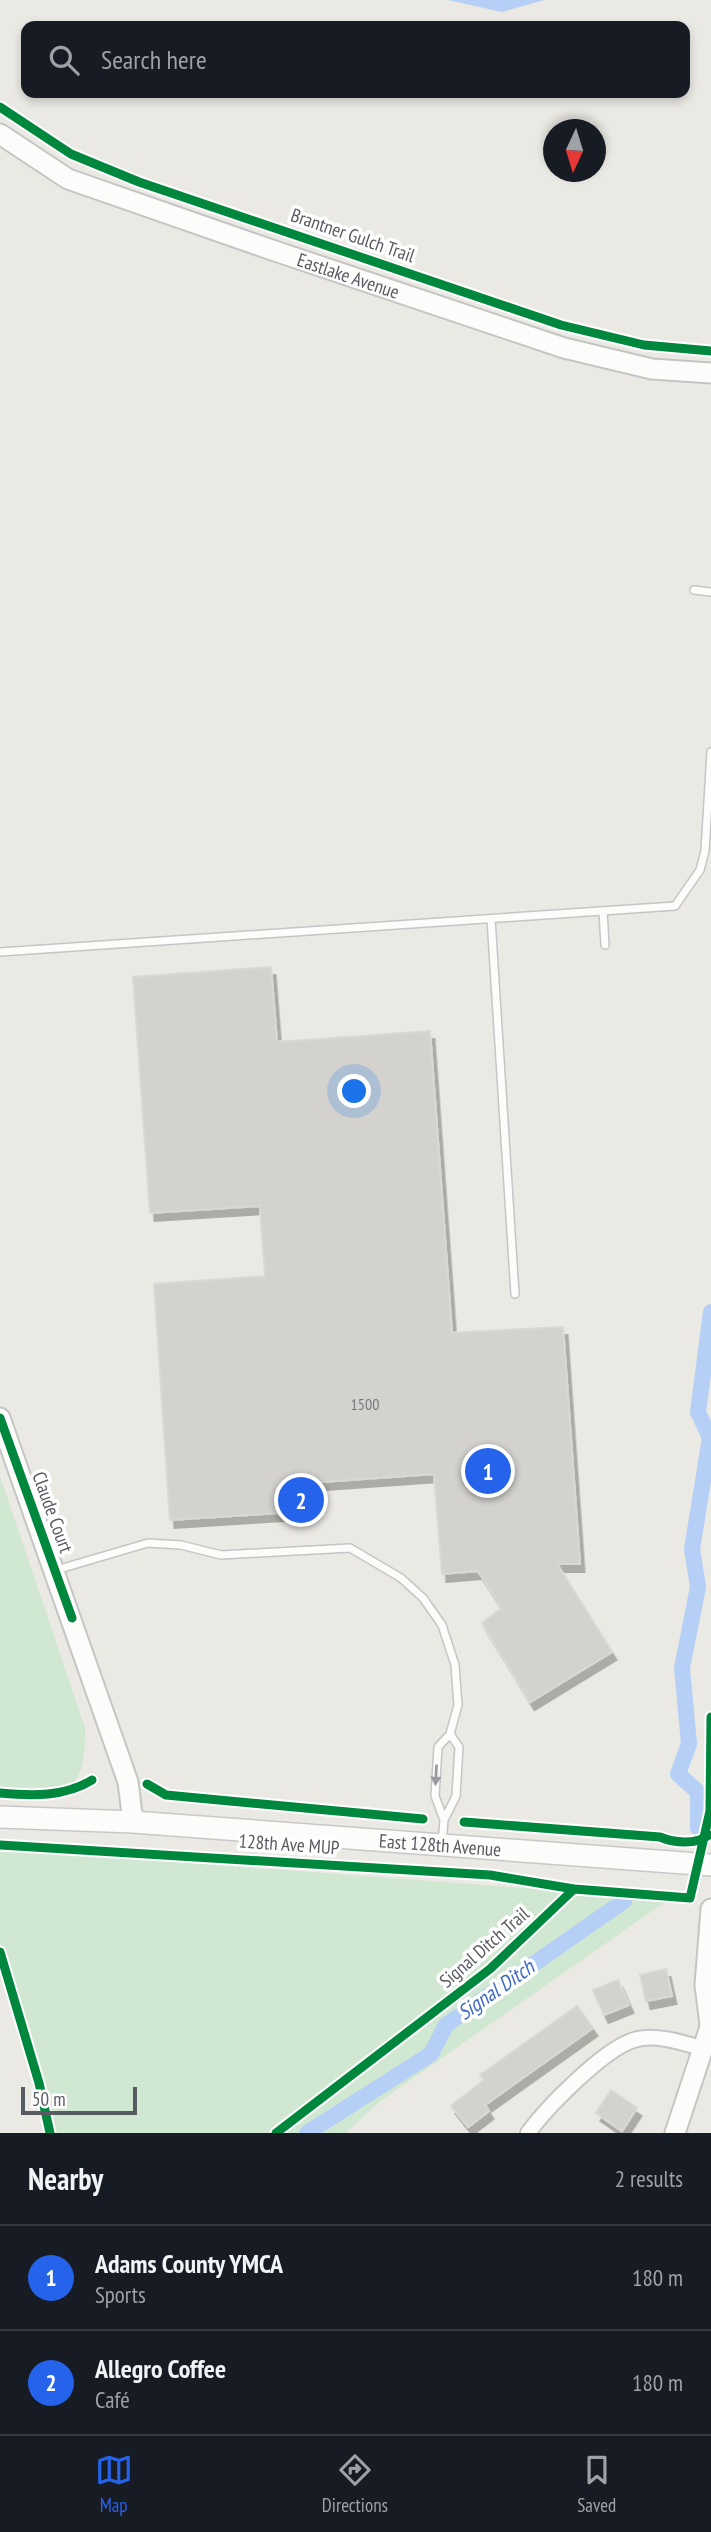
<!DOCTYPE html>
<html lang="en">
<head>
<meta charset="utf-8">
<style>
  body { margin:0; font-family:"PT Sans Narrow",sans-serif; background:#20242c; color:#f1f3f6 }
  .compass { position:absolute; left:543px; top:119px; width:63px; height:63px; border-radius:50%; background:#171b24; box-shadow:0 4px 10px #0003; rotate:184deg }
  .scale { position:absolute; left:21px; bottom:18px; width:116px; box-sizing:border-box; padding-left:7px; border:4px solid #595b62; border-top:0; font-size:19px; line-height:24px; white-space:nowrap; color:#595b62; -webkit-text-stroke:5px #fff; paint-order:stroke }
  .you { position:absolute; left:355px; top:1092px; width:24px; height:24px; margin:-18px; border:5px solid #fff; border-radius:50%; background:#1a73e8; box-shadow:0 0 0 10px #1a73e833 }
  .badge { display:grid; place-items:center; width:46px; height:46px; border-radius:50%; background:#2563eb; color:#fff; font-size:23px; font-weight:700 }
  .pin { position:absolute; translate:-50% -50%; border:4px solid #fff; box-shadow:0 2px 7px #0006 }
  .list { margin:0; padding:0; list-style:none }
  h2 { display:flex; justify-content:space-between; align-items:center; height:91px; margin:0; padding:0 28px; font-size:30px }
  h2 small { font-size:23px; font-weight:400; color:#9ea1a6 }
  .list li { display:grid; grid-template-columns:46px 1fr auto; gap:21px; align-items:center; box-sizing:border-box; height:105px; padding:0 28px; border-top:2px solid #363941 }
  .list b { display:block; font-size:26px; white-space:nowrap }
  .list p { margin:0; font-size:23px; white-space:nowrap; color:#9ea1a6 }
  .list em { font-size:23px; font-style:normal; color:#9ea1a6 }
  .icon { flex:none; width:38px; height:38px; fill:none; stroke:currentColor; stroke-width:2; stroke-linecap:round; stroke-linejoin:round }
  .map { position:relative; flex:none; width:711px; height:2133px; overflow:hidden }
  .search { position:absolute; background:#171b24; box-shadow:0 4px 10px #0003; left:21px; right:21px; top:21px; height:77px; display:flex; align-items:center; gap:18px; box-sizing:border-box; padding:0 24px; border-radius:14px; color:#9ea1a6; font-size:26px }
  .sheet { height:301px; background:#171b24 }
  nav { display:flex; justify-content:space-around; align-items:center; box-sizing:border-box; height:98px; border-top:2px solid #363941; background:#171b24; font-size:19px; color:#9ea1a6 }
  nav a { display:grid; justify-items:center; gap:4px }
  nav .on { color:#2563eb }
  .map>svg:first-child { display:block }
  .green { fill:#d0e7d1 }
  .water { fill:#b5cff7 }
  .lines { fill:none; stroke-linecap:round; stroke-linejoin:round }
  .canal { stroke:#b5cff7; stroke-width:16 }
  .building { fill:#d3d2ce; stroke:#d9d8d2; stroke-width:2; filter:url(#shadow) }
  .service-casing { stroke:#c6c5c5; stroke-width:10 }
  .minor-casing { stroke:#c6c5c5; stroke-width:18 }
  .tertiary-casing { stroke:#c6c5c5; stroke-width:23 }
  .secondary-casing { stroke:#c8c8c8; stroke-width:24 }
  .service { stroke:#fcfcfb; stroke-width:7 }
  .minor { stroke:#fcfcfb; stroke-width:14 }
  .tertiary { stroke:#fcfcfb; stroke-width:19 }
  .secondary { stroke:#fcfcfb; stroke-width:21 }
  .cycleway-casing { stroke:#fff; stroke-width:13 }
  .cycleway { stroke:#00873e; stroke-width:9 }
  .oneway { fill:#9a9b9f }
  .labels { text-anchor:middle; stroke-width:7; stroke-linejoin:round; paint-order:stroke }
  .number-label { font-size:16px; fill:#78797e }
  .street-label { font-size:19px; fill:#595b62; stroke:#fff }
  .water-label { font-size:21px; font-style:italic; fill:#3d68c5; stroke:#fff }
</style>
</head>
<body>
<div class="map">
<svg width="711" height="2133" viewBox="0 0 711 2133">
  <defs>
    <filter id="shadow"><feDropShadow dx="4.5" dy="8" stdDeviation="0" flood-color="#0004"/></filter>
  </defs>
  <rect width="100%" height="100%" fill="#eae9e3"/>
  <path class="green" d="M0,1476l85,252c1,75 -24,63 -85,59z
    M0,1849l552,41 113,12 -286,200 -33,31h-296l-11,-50 -39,-133z"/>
  <path class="water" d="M448,0h96l-42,12z"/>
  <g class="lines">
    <path class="canal" d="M698,1828v-36l-20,-18 11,-30 -7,-76 16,-81 -6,-38 18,-111 -12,-26 13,-100
      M307,2133l124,-79 15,-29 178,-124"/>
  </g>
  <path class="building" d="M271,967l6,75 153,-11 22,302 111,-6 17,237h-23l55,88 -82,50 -48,-79 20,-15 -24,-37 -36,3 -8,-100 -127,9 2,28 -139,9 -16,-236 111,-8 -5,-70 -110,7 -17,-236z
    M666,1969l6,27 -26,5 -6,-26z
    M618,1980l11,25 -25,10 -11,-25z
    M577,2006l16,22 -108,77 4,6 -21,16 -17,-21 33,-26 -4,-5z
    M611,2090l26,18 -15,23 -26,-18z"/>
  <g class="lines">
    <g class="service-casing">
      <path id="service" d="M694,590l17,2
        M603,911l2,34
        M491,919l24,375
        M0,952l675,-46 25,-36 5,-19 6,-99
        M56,1570l92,-27 33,2 40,10 129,-7 51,30 22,20 19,27 13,40 3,40 -8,29 -12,13 -3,49 9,24
        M442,1843l2,-23 12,-24 3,-49 -9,-13"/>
    </g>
    <g class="minor-casing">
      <path id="minor" d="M528,2133c19,-26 76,-84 106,-93 21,-7 50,3 70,9"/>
    </g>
    <g class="tertiary-casing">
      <g id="tertiary">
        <path id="s1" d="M0,134l68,45 201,70 295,99 88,21 59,4"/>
        <path d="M0,1418l128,364 5,40"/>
        <path d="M710,2025l-5,-40 6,-76"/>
        <path d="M675,2133l36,-109"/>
      </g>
    </g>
    <g class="secondary-casing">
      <g id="secondary">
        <path id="s2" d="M0,1817l133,5 578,43"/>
      </g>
    </g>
    <use href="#service" class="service"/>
    <use href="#minor" class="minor"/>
    <use href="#tertiary" class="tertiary"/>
    <use href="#secondary" class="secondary"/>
    <g class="cycleway-casing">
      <path id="cycleway" d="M0,107l71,47 68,28 422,143 83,20 67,6
        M0,1418l72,200
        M147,1784l19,11 257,24
        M0,1793c32,3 65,4 92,-13
        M464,1822l196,15c14,6 36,8 49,-2
        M0,1845l490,30 84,14
        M0,1952l39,131 11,50
        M276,2133l214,-164 84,-80 116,9 20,-87 1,-94"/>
    </g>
    <use href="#cycleway" class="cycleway"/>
  </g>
  <defs><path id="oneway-solid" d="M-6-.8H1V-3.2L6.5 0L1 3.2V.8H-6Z" transform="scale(1.75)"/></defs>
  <use class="oneway" href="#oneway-solid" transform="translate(436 1775) rotate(93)"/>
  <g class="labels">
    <g class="number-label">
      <text x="365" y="1410">1500</text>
    </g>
    <g class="street-label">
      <text transform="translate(353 235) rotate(19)" y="7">Brantner Gulch Trail</text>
      <text dy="7" stroke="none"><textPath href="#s1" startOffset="378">Eastlake Avenue</textPath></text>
      <text transform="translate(53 1512) rotate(70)" y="7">Claude Court</text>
      <text transform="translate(289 1844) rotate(4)" y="7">128th Ave MUP</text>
      <text dy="7" stroke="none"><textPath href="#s2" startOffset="441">East 128th Avenue</textPath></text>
      <text transform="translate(484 1947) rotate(-41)" y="7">Signal Ditch Trail</text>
    </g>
    <g class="water-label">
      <text transform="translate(496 1990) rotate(-35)" y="7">Signal Ditch</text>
    </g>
  </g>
</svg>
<svg class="compass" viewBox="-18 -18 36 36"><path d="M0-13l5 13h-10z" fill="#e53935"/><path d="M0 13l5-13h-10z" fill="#9ea1a6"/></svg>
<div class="scale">50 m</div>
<div class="you"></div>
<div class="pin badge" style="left:488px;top:1471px">1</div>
<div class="pin badge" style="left:301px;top:1500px">2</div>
<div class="search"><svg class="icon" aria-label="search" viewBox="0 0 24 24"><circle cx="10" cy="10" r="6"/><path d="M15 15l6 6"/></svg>Search here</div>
</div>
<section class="sheet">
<h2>Nearby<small>2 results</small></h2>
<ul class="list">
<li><span class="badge">1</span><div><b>Adams County YMCA</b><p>Sports</p></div><em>180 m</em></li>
<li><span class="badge">2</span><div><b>Allegro Coffee</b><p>Café</p></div><em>180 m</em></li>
</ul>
</section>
<nav>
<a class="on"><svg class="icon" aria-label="map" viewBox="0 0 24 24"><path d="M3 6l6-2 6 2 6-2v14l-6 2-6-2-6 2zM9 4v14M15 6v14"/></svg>Map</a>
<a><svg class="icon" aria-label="directions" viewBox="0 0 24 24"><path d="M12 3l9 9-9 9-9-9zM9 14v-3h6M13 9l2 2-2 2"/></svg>Directions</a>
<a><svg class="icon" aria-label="saved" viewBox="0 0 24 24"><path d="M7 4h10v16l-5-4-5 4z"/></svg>Saved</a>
</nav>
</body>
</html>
